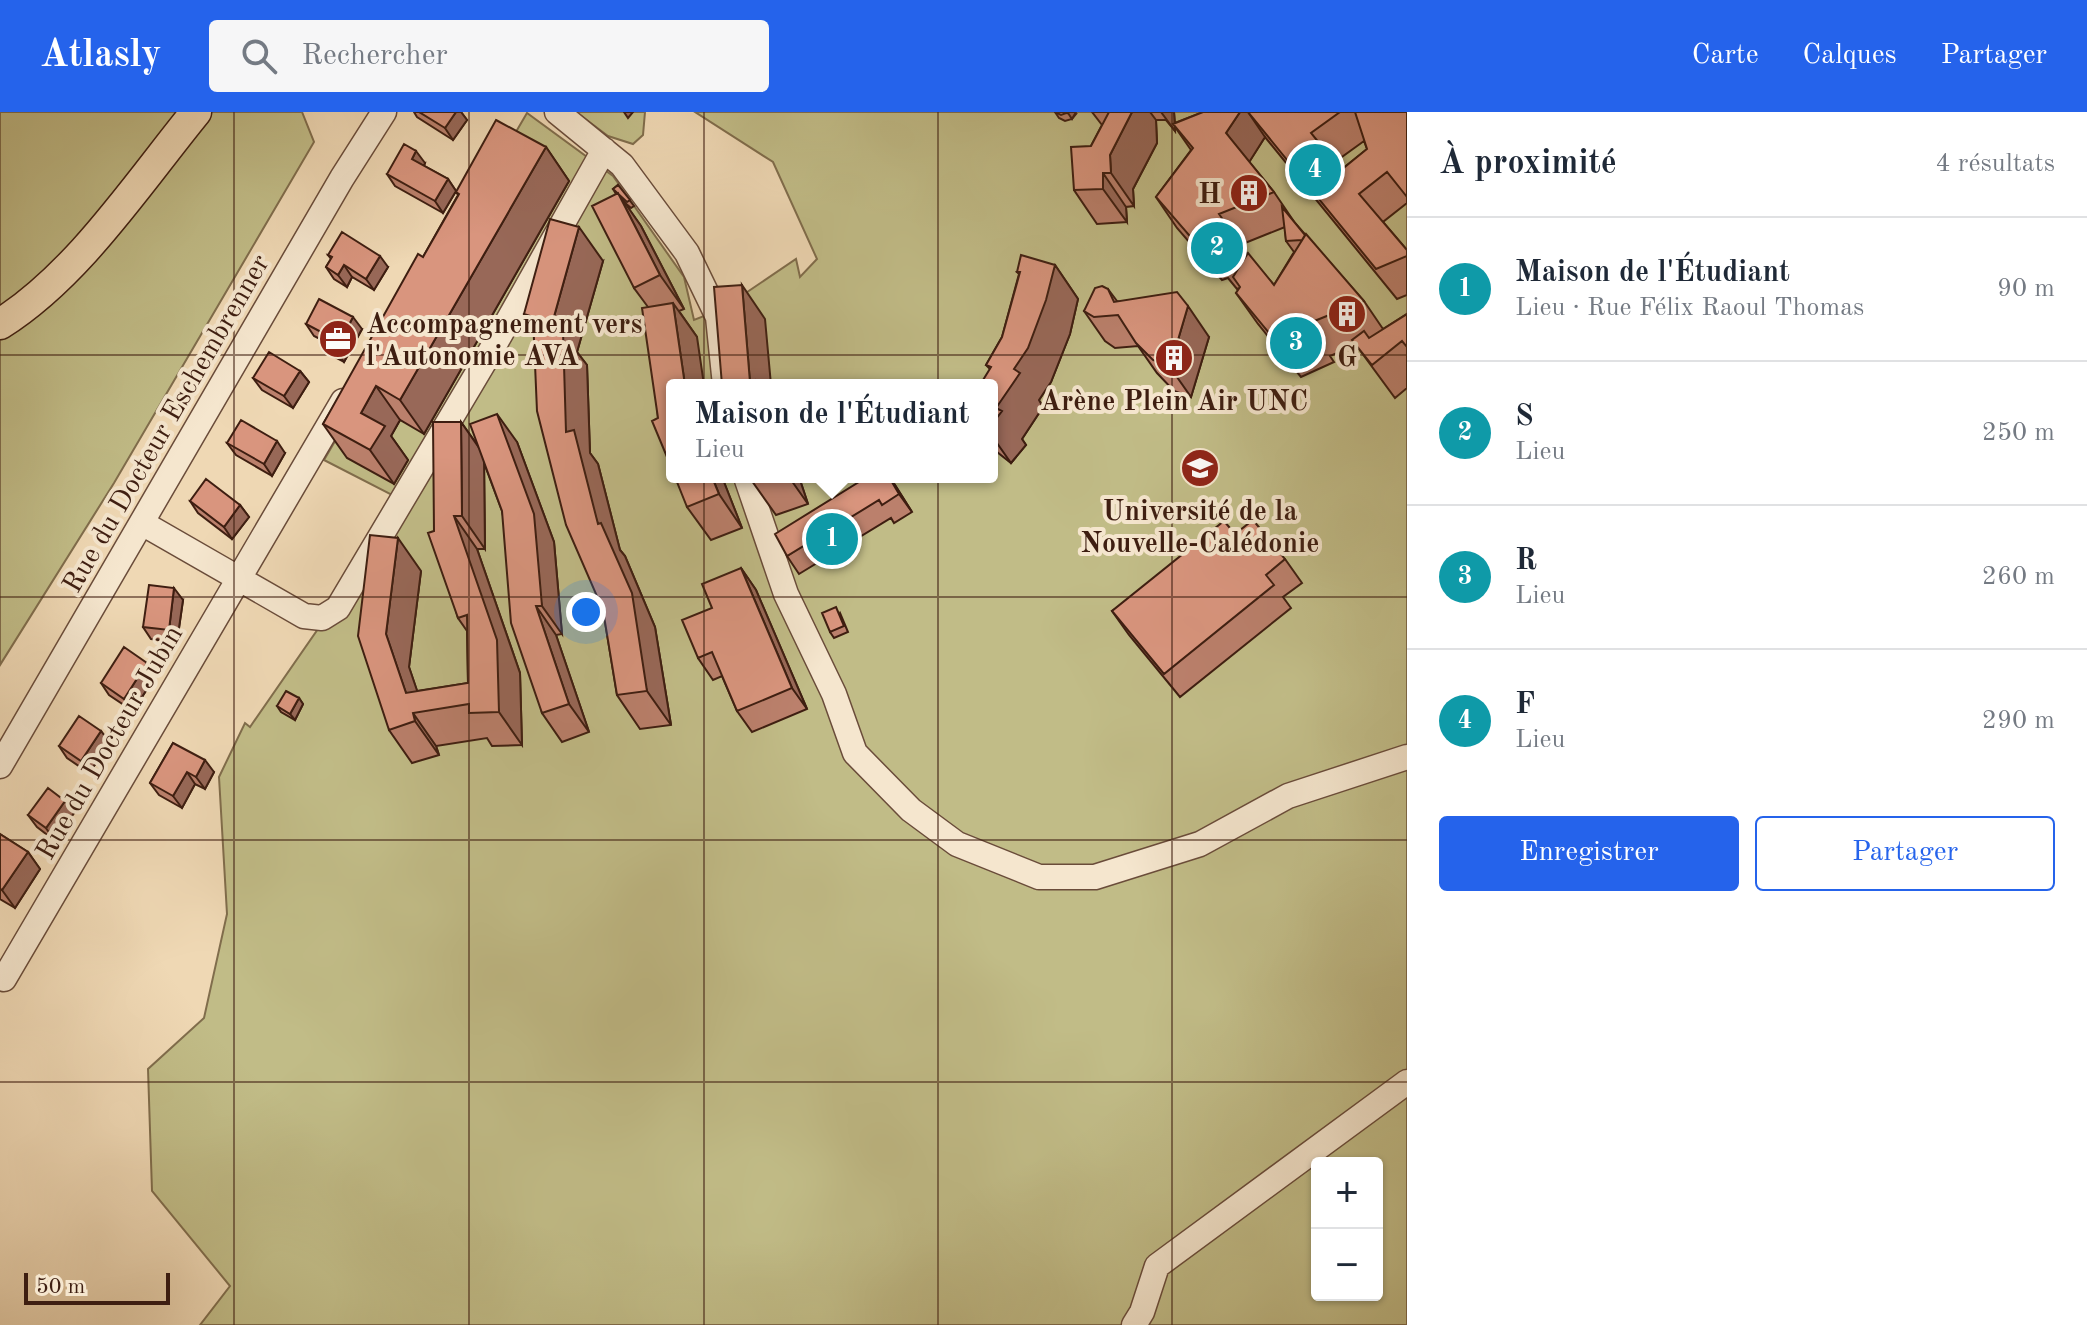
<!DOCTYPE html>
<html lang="fr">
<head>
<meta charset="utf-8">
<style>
  body { margin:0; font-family:"Old Standard TT",serif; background:#f6f6f7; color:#1f2937 }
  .controls { position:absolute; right:24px; bottom:24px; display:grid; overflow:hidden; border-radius:8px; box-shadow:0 2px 6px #0004 }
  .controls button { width:72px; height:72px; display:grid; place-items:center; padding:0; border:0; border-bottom:2px solid #e0e1e3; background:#fff; color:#1f2937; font:40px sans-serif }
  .scale { position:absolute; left:24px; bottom:20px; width:146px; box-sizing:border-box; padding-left:8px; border:4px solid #3e1e11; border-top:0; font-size:22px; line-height:28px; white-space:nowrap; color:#3e1e11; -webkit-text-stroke:6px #f5e6ce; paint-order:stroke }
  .you { position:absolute; left:586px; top:500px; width:28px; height:28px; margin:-20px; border:6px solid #fff; border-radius:50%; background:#1a73e8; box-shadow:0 0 0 12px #1a73e833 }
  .badge { display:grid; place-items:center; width:52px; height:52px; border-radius:50%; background:#2563eb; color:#fff; font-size:26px; font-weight:700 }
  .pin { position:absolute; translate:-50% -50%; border:4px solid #fff; box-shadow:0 2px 8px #0006 }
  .popup { position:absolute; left:666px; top:267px; width:332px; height:104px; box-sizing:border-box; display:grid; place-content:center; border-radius:8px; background:#fff; filter:drop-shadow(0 2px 6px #0005); font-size:26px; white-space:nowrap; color:#747a83 }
  .popup b { font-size:30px; color:#1f2937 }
  .popup::after { content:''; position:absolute; left:50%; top:100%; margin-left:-16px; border:16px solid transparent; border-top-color:#fff }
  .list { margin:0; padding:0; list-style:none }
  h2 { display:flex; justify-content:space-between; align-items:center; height:104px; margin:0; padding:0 32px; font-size:34px }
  h2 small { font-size:26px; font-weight:400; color:#747a83 }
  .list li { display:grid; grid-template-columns:52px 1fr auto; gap:24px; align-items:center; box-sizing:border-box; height:144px; padding:0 32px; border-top:2px solid #e0e1e3 }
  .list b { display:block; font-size:30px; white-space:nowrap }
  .list p { margin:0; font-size:26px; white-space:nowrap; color:#747a83 }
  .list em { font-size:26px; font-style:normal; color:#747a83 }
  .actions { display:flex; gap:16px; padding:24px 32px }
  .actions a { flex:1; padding:18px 0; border:2px solid #2563eb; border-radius:8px; text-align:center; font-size:28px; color:#2563eb }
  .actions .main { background:#2563eb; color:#fff }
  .icon { flex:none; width:44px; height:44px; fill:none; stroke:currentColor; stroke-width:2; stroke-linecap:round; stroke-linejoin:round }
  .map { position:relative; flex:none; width:1407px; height:1213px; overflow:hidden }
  header { display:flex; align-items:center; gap:48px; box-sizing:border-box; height:112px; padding:0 40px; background:#2563eb; color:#fff }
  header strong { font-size:38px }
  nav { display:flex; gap:44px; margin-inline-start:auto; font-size:28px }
  .search { width:560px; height:72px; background:#f6f6f7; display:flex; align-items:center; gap:20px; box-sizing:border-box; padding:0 28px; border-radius:8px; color:#747a83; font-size:30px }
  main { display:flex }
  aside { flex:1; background:#fff }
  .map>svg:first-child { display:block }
  .green { fill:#c1bc87; stroke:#806d4c; stroke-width:2; fill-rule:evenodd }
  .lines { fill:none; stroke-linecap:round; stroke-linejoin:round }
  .minor-casing { stroke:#6a4c3a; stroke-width:27 }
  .major-casing { stroke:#3e1e11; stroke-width:33 }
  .minor { stroke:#f5e6ce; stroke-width:24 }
  .major { stroke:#efd8b4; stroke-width:30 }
  .wall { fill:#bb806c; stroke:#3e1e11; stroke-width:2; fill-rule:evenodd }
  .shaded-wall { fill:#986858; stroke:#3e1e11; stroke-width:2 }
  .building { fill:#d9957e; stroke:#3e1e11; stroke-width:2 }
  .grid { fill:none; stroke:#3e1e11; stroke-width:2; stroke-opacity:0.55 }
  .labels { text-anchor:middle; stroke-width:8; stroke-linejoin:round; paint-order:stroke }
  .poi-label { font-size:28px; font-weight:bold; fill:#3e1e11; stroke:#f5e6ce }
  .street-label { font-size:28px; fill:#3e1e11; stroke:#f5e6ce }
</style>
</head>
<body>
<header>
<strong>Atlasly</strong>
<div class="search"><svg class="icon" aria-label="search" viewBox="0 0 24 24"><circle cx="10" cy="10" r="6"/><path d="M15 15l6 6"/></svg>Rechercher</div>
<nav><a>Carte</a><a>Calques</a><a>Partager</a></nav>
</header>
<main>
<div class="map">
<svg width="1407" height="1213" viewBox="0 0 1407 1213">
  <rect width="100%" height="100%" fill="#efd8b4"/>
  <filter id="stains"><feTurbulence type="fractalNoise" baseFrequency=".0025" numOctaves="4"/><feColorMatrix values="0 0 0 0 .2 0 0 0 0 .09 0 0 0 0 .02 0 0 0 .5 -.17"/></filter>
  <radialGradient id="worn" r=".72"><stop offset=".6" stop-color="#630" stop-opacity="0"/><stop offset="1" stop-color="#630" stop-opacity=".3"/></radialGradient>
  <path class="green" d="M0,0h302l12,30 -200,341 -114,182z
    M576,0h69l-2,23 -10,9 -25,-8z
    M695,0h712v1213h-1207l30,-39 -78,-95 -4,-122 56,-51 23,-104 -8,-137 26,-54 5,4 156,-225 -82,-42 203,-347 86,63 71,101 10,43 28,-11 74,-50 4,18 17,-18 -44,-97zM672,273h320v92h-320zM1317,1051h60v132h-60z"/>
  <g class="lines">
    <g class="minor-casing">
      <path id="minor" d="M557,0l65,53 65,88 31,64 7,68
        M746,365l40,117 48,100 21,59 56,57 46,34 82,33h56l105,-33 88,-48 119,-39
        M142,411l162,93 18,2 16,-10 158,-266 108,-192
        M0,654l342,-588 42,-66
        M4,867l339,-578
        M1134,1213l8,-13 15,-46 250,-184"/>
    </g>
    <g class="major-casing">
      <path id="major" d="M0,212c78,-49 138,-141 196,-212"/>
    </g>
    <use href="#minor" class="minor"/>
    <use href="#major" class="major"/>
  </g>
  <path class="wall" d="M414,0h47l6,8 -14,20 -36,-23z
    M1055,0l21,2 -4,5 -7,2 -6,-3z
    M1092,0h82l1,11 28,-11h204v91l-24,19 24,28v45l-10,4 -132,-162 -16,25 25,30 21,31 69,78 19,28 24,-15v74l-12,10 -39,-53 -26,11 4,6 -33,15 -43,-53 -22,-31 4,-5 -3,1 -9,-11 -6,2 -45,-52 -21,-31 35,-47 -16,-23v4l-9,-11h-10l1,23 -24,46 1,17 -8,1 1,15 -30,2 -23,-34 17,-44 11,-21zM1364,29l3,8 -26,21 -6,-8zM1285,115l1,14 8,11 -20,33 -27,-31 -7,-9z
    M546,35l23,34 -145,253 -24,-14 -9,16 17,24 -14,24 -47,-26 -24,-34 100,-167 35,-62 -2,-3z
    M425,51l-1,3 24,13 8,12 -13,22 -48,-27 -8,-12z
    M618,73l16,21 -3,2 -7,-6 17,24 43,83 -5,2 18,26 -25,48 -14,33 -10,-111 -14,-19 -18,-94 -3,-5z
    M328,143l60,12 -14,23 -22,-13 -5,10 -13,-8 -8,-12 5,-8z
    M603,149l-26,91 10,13 3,88 8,11 22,86 5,6 30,71 16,98 -31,4 -23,-34 -14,-85 -69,-281 -10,-15z
    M1055,153l23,34 -8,35 -19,48 -12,18 4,7 -21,32 4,6 -15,18 -19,-15v-63l-2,-16 -4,-4 16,-28 17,-63 -2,-2z
    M1108,177l9,12 92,36 -18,60 -17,-6 -17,-18 -19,-27 -23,2 -10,-7 -21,-30z
    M306,212l56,5 -18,33 -15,-8 -8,-12 1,-2 -8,-4z
    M300,259l9,11 -16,26 -31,-18 -9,-12z
    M461,310l18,25 38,-5 37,100 8,92 -6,1 33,97 -27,10 -20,-29 -40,-202 -18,-48 1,86h-8l43,124 2,72 -30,1 -5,-8 -51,8 3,9 -27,8 -23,-33 32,-159 -12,96 8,24 51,-8 -1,-52 -9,-13 -24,-87z
    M227,331l58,10 -13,23 -36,-21z
    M722,365l20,51 -31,12 -24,-33z
    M751,365h48l9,27 -32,11 -24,-34z
    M895,373l17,27 -18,11 -3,-5 -92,56 -12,-18z
    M190,389l50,4 9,12 -17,22 -34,-26z
    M1235,422l50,25 17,24 -19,14 8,11 -111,89 -51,-62 -17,-24z
    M741,456l15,22 51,119 -55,23 -15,-21 -15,-35 -9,4 -15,-22 14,-50z
    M183,488l-6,42 -26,-3 -8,-12z
    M840,501l8,19 -14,6 -4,-6z
    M147,551l9,12 -23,36 -24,-16 -8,-12z
    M299,586l4,6 -8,16 -14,-8 -4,-6z
    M101,619l9,12 -21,30 -22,-15 -8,-12z
    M173,631l41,29 -9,17 -10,-5 -13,24 -23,-13 -9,-12z
    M65,689l9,12 -20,27 -17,-13 -9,-12z
    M0,722l28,18 12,17 -25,39 -15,-9z"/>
  <path class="shaded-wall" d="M456,0h5l6,8 -14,20 -8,-12z
    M624,0h9l-5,6z
    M1069,0h7l-4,7 -4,-6z
    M1132,0h18l6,8 1,23 -24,46 1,17 -23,-33 -1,-18z
    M1161,0h13l1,19z
    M1240,0h8l17,25 -17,27 -22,-31z
    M546,35l23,34 -145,253 -24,-34z
    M416,39l9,12 -4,8 -9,-12z
    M1103,61l23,34 1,15 -24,-33z
    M448,67l8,12 -13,22 -8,-12z
    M618,81l23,33 43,83 -24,-34z
    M579,115l24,34 -26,91 10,13 3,88 8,11 22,86 5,6 30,71 16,98 -24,-34 -49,-167 -32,-92 -16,-101z
    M380,144l8,11 -14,23 -8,-11z
    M344,153l8,12 -5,10 -9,-12z
    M1055,153l23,34 -8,35 -19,48 -12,18 4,7 -21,32 4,6 -15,18 -19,-27v-12l4,-16z
    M742,173l23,34 6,66h-19l-2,-3z
    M673,191l24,34 7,48h-19z
    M1188,194l21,31 -18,60 -21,-30z
    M353,205l9,12 -18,33 -8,-12z
    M300,259l9,11 -16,26 -9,-12z
    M376,274l24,34 -9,16 17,24 -14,24 -24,-34 -9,-37z
    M497,302l20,28 37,100 8,92 -20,-28z
    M461,310l23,33 1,94 -23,-33z
    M277,329l8,12 -13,23 -8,-12z
    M712,365h10l20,51 -23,-34z
    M789,365h10l9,27z
    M889,365l6,8 17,27 -13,-18z
    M240,393l9,12 -17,22 -8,-12z
    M454,404l23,33 43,124 2,72 -23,-33z
    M398,426l23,33 -12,96 15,44 -18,-18 -20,-59z
    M741,456l15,22 51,119 -15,-21z
    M174,476l9,12 -6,42 -8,-12z
    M536,494l20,29 33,97 -20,-28z
    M147,551l9,12 -23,36 -9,-12z
    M299,586l4,6 -8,16 -5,-6z
    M413,601l23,33 3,9 -24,-34z
    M101,619l9,12 -21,30 -8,-12z
    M205,648l9,12 -9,17 -9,-12z
    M187,660l8,12 -13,24 -9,-12z
    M65,689l9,12 -20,27 -8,-12z
    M28,740l12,17 -25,39 -13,-18z"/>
  <path class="building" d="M419,0h37l-11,16z
    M1055,0h-1h15l-8,3z
    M1109,0h23l-22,43 1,18h-8v16l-29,1 -3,-43 20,-1z
    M1203,0h37l-14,21 48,59 -55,22 24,34 -28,11 -8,-11 -6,1 -45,-52 37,-49 -20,-24z
    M1248,0h92l-29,21 30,37 26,-21 -12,-37h52v85l-20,-25 -28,22 48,56v6l-31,13z
    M496,8l50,27 -146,253 -24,-14 -15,27 24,13 -15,24 -47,-26 95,-170 5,3 36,-63 -3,-2z
    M404,32l12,7 -4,8 36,20 -13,22 -48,-27z
    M618,73l12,15 -3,2 -14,-13z
    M618,81l42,82 -26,13 -42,-82z
    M1282,95l23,28 -3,5 -16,1z
    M550,107l29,8 -29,104h13l3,101 8,-2 24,94 3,-1 31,70 15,98 -30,4 -14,-85 -37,-85 -29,-114 -4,-94 -9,-3z
    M342,120l38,24 -14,23 -22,-14 -6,10 -12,-8 6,-10 -4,-2z
    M1306,122l58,67 -57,23 5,6 -33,15 -43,-52 4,-6 -7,-10 15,-24 26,32z
    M1021,143l34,10 -9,35 -18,48 -14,21 6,4 -24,35 6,3 -10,13v-39h-12l11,-18 -5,-2 16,-28 18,-65h-3z
    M742,173l8,97 5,-2 1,5h-34l-8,-98z
    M1102,174l6,3 6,13 63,-10 11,14 -18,61 -17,-7 -17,-17 -18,-28 -24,2 -10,-6 11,-23z
    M319,187l34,18 -17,33 -15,-8 4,-8 -19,-10z
    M673,191l12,82h-13v84l-20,-48 6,-3 -16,-110z
    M1407,202v33l-5,-6 -30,24 -20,-25 12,-9 5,7z
    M269,240l31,19 -16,25 -31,-18z
    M497,302l37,100 8,92h-6l33,98 -27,9 -31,-90 -9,-112 -32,-87z
    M241,308l36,21 -13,23 -37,-21z
    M433,310h28l1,94h-8l43,124 2,72 -30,1v-9l-56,9 2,8 -26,9 -31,-94 12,-101 28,3 -12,96 20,59 62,-10 -1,-68 -9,3 -30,-85 6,-2z
    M675,365h37l7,17 -32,13z
    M751,365h13l-12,4z
    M867,365h22l10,17 -17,11 -3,-5 -92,56 -12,-22z
    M206,367l34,26 -16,22 -34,-26z
    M1253,408l32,39 -19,16 8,10 -110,89 -52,-63 112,-90 11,13z
    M741,456l51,120 -55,23 -25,-59 -14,6 -16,-38 30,-12 -10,-24z
    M149,473l25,3 -5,42 -26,-3z
    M836,495l8,19 -14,6 -8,-19z
    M124,535l23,16 -23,36 -23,-16z
    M286,579l13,7 -9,16 -13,-8z
    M79,604l22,15 -20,30 -22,-15z
    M173,631l32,17 -9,17 -9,-5 -14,24 -23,-13z
    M48,676l17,13 -19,27 -18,-13z
    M0,722l28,18 -26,38 -2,-1z"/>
  <path class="grid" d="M234,0v1213M469,0v1213M704,0v1213M938,0v1213M1172,0v1213M0,243h1407M0,485h1407M0,728h1407M0,970h1407"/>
  <defs>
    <g id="building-disc" transform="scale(2)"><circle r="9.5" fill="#8f2418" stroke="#f5e6ce"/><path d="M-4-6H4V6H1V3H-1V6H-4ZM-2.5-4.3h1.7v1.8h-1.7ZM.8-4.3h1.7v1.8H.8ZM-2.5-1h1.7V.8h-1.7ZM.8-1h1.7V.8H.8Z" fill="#fff"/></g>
    <g id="office-disc" transform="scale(2)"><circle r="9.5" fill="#8f2418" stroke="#f5e6ce"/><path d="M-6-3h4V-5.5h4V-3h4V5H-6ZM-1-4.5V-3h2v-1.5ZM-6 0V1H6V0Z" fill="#fff"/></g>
    <g id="university-disc" transform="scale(2)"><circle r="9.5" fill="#8f2418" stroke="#f5e6ce"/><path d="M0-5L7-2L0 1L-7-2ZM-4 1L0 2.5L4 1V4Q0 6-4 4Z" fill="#fff"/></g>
  </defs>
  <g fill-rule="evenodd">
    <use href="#building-disc" x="1249" y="81"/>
    <use href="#building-disc" x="1347" y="202"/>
    <use href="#office-disc" x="338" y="227"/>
    <use href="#building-disc" x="1174" y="246"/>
    <use href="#university-disc" x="1200" y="356"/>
  </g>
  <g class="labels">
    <g class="poi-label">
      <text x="1221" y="91" text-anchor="end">H</text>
      <text x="366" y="221" text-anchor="start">Accompagnement vers<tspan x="366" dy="32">l'Autonomie AVA</tspan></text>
      <text x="1347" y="254">G</text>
      <text x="1174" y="298">Arène Plein Air UNC</text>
      <text x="1200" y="408">Université de la<tspan x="1200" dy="32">Nouvelle-Calédonie</tspan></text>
    </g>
    <g class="street-label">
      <text transform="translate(165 311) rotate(-60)" y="10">Rue du Docteur Eschembrenner</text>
      <text transform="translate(108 630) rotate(-60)" y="10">Rue du Docteur Jubin</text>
    </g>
  </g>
  <rect width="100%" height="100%" filter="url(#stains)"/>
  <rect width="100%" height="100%" fill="url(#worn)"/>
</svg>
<div class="controls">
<button>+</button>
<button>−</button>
</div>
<div class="scale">50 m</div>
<div class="you"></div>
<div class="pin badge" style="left:832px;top:427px;background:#0f9aa8">1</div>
<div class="popup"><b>Maison de l'Étudiant</b>Lieu</div>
<div class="pin badge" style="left:1217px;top:136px;background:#0f9aa8">2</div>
<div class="pin badge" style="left:1296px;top:231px;background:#0f9aa8">3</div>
<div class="pin badge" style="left:1315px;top:58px;background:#0f9aa8">4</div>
</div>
<aside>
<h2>À proximité<small>4 résultats</small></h2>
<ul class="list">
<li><span class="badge" style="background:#0f9aa8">1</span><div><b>Maison de l'Étudiant</b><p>Lieu · Rue Félix Raoul Thomas</p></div><em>90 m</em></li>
<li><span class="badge" style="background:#0f9aa8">2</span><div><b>S</b><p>Lieu</p></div><em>250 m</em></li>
<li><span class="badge" style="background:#0f9aa8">3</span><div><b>R</b><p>Lieu</p></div><em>260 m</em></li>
<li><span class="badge" style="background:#0f9aa8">4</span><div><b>F</b><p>Lieu</p></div><em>290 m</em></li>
</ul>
<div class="actions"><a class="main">Enregistrer</a><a>Partager</a></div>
</aside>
</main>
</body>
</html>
